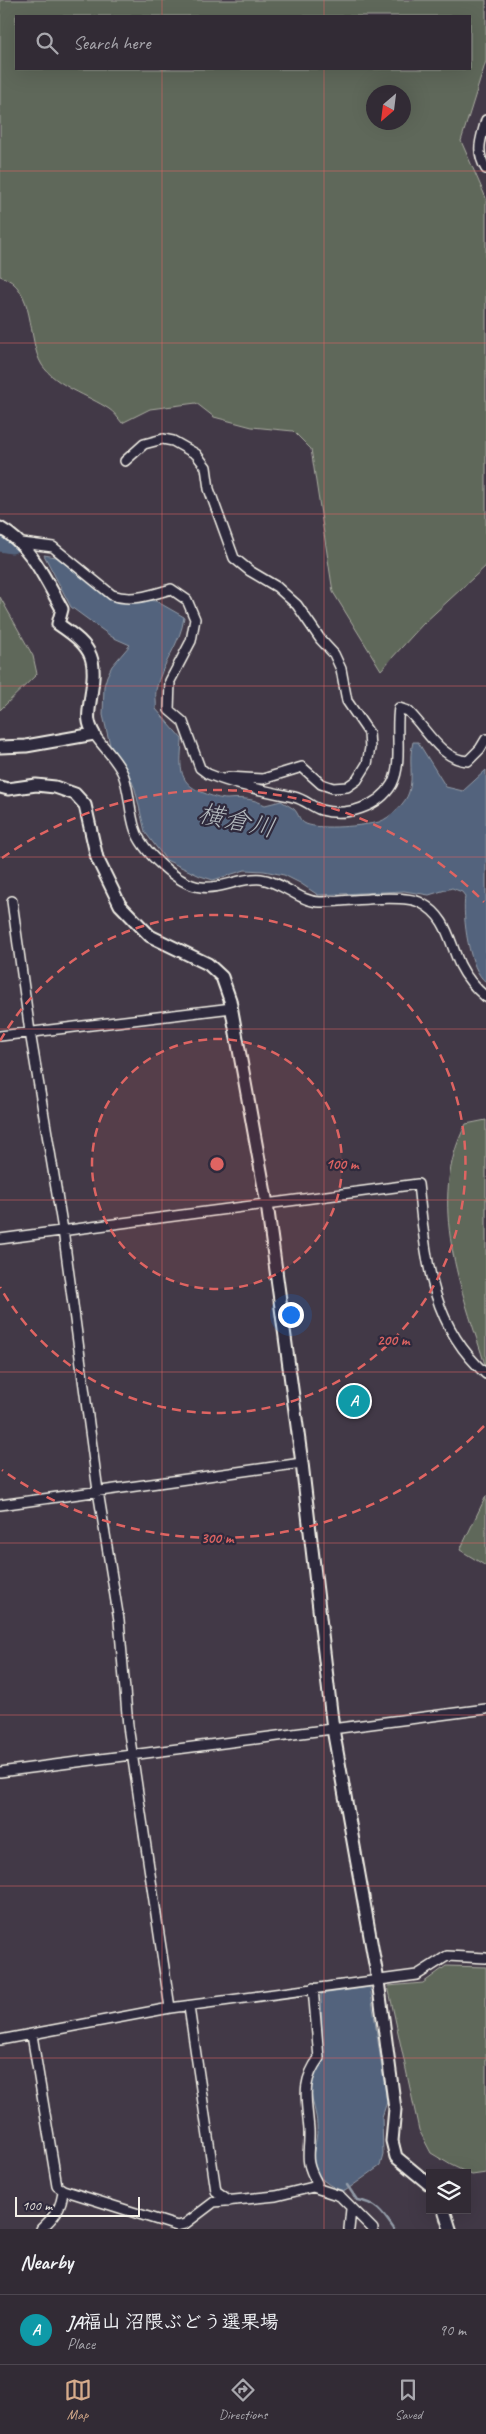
<!DOCTYPE html>
<html lang="en">
<head>
<meta charset="utf-8">
<style>
  body { margin:0; font-family:Caveat,"Klee One",sans-serif; background:#3d3741; color:#f1f3f6 }
  .controls { position:absolute; right:15px; bottom:15px; display:grid; overflow:hidden; border-radius:0px; box-shadow:0 5px 20px #0002 }
  .controls button { width:45px; height:45px; display:grid; place-items:center; padding:0; border:0; border-bottom:1px solid #4d4750; background:#322b35; color:#f1f3f6; font:25px sans-serif }
  .compass { position:absolute; left:366px; top:85px; width:45px; height:45px; border-radius:50%; background:#322b35; box-shadow:0 5px 20px #0002; rotate:208deg }
  .scale { position:absolute; left:15px; bottom:12px; width:125px; box-sizing:border-box; padding-left:5px; border:2px solid #f4f1e8; border-top:0; font-size:14px; line-height:18px; white-space:nowrap; color:#f4f1e8; -webkit-text-stroke:4px #2f2a3d; paint-order:stroke }
  .you { position:absolute; left:290px; top:1314px; width:18px; height:18px; margin:-12px; border:4px solid #fff; border-radius:50%; background:#1a73e8; box-shadow:0 0 0 8px #1a73e833 }
  .badge { display:grid; place-items:center; width:32px; height:32px; border-radius:50%; background:#d6ab8b; color:#fff; font-size:16px; font-weight:700 }
  .pin { position:absolute; translate:-50% -50%; border:2px solid #fff; box-shadow:0 1px 5px #0006 }
  .list { margin:0; padding:0; list-style:none }
  h2 { display:flex; justify-content:space-between; align-items:center; height:65px; margin:0; padding:0 20px; font-size:21px }
  h2 small { font-size:16px; font-weight:400; color:#a8a7ad }
  .list li { display:grid; grid-template-columns:32px 1fr auto; gap:15px; align-items:center; box-sizing:border-box; height:70px; padding:0 20px; border-top:1px solid #4d4750 }
  .list b { display:block; font-size:19px; white-space:nowrap }
  .list p { margin:0; font-size:16px; white-space:nowrap; color:#a8a7ad }
  .list em { font-size:16px; font-style:normal; color:#a8a7ad }
  .icon { flex:none; width:28px; height:28px; fill:none; stroke:currentColor; stroke-width:2; stroke-linecap:round; stroke-linejoin:round }
  .map { position:relative; flex:none; width:486px; height:2229px; overflow:hidden }
  .search { position:absolute; background:#322b35; box-shadow:0 5px 20px #0002; left:15px; right:15px; top:15px; height:55px; display:flex; align-items:center; gap:12px; box-sizing:border-box; padding:0 18px; border-radius:0px; color:#a8a7ad; font-size:19px }
  .sheet { height:135px; background:#322b35 }
  nav { display:flex; justify-content:space-around; align-items:center; box-sizing:border-box; height:70px; border-top:1px solid #4d4750; background:#322b35; font-size:14px; color:#a8a7ad }
  nav a { display:grid; justify-items:center; gap:2px }
  nav .on { color:#d6ab8b }
  .map>svg:first-child { display:block }
  .green { fill:#5f675a; stroke:#aaaca1; fill-rule:evenodd }
  .water { fill:#52647d; stroke:#939ca8 }
  .lines { fill:none; stroke-linecap:round; stroke-linejoin:round }
  .stream { stroke:#939ca8; stroke-width:2.5 }
  .river { stroke:#52647d; stroke-width:15 }
  .minor-casing { stroke:#f4f1e8; stroke-width:12 }
  .tertiary-casing { stroke:#f4f1e8; stroke-width:15 }
  .minor { stroke:#2f2a3d; stroke-width:9 }
  .tertiary { stroke:#2f2a3d; stroke-width:11 }
  .grid { fill:none; stroke:#df6462; stroke-width:1; stroke-opacity:0.55 }
  .ring { fill:none; stroke:#df6462; stroke-width:2.5; stroke-dasharray:9 6 }
  .labels { text-anchor:middle; stroke-width:4.5; stroke-linejoin:round; paint-order:stroke }
  .water-label { font-size:26px; font-style:italic; fill:#b3b9bd; stroke:#2f2a3d }
  .centre { fill:#df6462; stroke:#2f2a3d; stroke-width:2.5 }
  .ring-label { font-size:15px; text-anchor:middle; font-weight:bold; fill:#df6462; stroke:#2f2a3d; stroke-width:4.5; stroke-linejoin:round; paint-order:stroke }
</style>
</head>
<body>
<div class="map">
<svg width="486" height="2229" viewBox="0 0 486 2229">
  <rect width="100%" height="100%" fill="#423947"/>
  <filter id="ink" filterUnits="userSpaceOnUse"><feTurbulence type="fractalNoise" baseFrequency=".02" numOctaves="2"/><feDisplacementMap in="SourceGraphic" scale="10" xChannelSelector="R" yChannelSelector="G"/><feConvolveMatrix kernelMatrix="1 2 1 2 8 2 1 2 1" color-interpolation-filters="sRGB"/></filter>
  <g filter="url(#ink)">
    <path class="green" d="M0,0h486v61l-25,80 25,57v368l-63,58 -42,46 -48,-78 -22,-143 -18,-18 -41,-4 -38,-10 -18,-14 -46,6 -28,14c-4,-5 -8,-11 -13,-14 -21,-14 -53,-23 -67,-44 -16,-26 -5,-78 -42,-89zM470,16v53h-454v-53zM404,92v30h-30v-30z
      M0,597l33,59 4,18 -37,36z
      M486,1120v248c-24,-78 -61,-166 -20,-244z
      M486,1496v70l-26,-16z
      M446,1966l40,1v206l-14,2 -21,-10 -20,-12 -12,-23 -31,-144 35,-3z"/>
    <path class="water" d="M44,555l12,2 58,45 31,-2 11,1 28,16c-3,27 -23,47 -28,73 -1,6 1,13 0,19l26,30c-1,24 -7,44 22,54 7,3 16,6 23,6 14,-1 25,-1 38,6l16,-4c4,3 9,5 13,8 5,5 5,12 12,15 15,6 57,2 73,-2 11,-4 27,-19 30,-30 5,-16 -1,-33 4,-50h5l28,45 17,4 23,-21v212c-17,-12 -24,-65 -21,-86l-3,-4 -10,-4 -23,7 -25,-4 -86,4 -18,-12 -16,-8 -20,-4 -19,-1 -32,10 -13,-4 -34,-16 -21,-28 -10,-43 -5,-12 -20,-32 -7,-30 1,-29 3,-10 5,-10 18,-21 -18,-8 -41,-30z
      M370,1987l17,115 -5,15 1,38 -3,11 -35,25c-17,-4 -25,-12 -34,-27 2,-11 6,-23 6,-35 1,-24 -17,-42 6,-66l-2,-69z"/>
    <g class="lines">
      <path class="stream" d="M347,2185l10,15c20,3 26,13 37,29"/>
      <path class="river" d="M0,544l12,2"/>
      <g class="minor-casing">
        <path id="minor" d="M486,120c-5,20 -11,30 0,49
          M125,461l19,-17 19,-5 10,2 23,13 10,13 3,22 25,69 16,13 27,16 20,18 24,35 13,14 7,15 6,32 22,32 1,15 -3,16 -10,16 -10,7 -14,1 -12,-4 -19,-17 -39,12 -35,-2
          M22,543l31,4 59,48c20,7 39,0 59,-6l16,11 8,19 -4,22 -21,40 -1,29 14,12 17,46 8,6c27,11 57,17 86,23 10,2 18,10 27,13 25,7 58,-3 71,-26 11,-22 3,-52 7,-76l9,3c18,17 33,49 60,50l12,-12 6,-10
          M94,734c9,13 23,26 29,40 7,18 6,37 12,55 7,22 43,56 66,58 20,3 39,-10 60,-8 22,3 39,23 59,23 22,0 84,-9 101,1 26,13 28,38 39,62 6,12 15,23 26,32
          M12,901l18,131 33,198 35,261 21,129 9,106 42,282
          M0,1036l232,-28
          M0,1239l418,-55c8,72 11,139 68,190
          M0,1505l302,-42
          M0,1772l486,-63
          M313,1988l6,70c-19,26 -12,42 -10,72 1,25 -6,28 8,53l-4,4
          M189,2007l27,184 14,10
          M32,2035l25,151 6,4
          M0,2040l170,-32 247,-33 30,-19 39,2
          M41,2229c13,-12 21,-21 22,-39l114,36 8,-2 29,-22 62,-6 37,-9 27,9 33,33
          M349,2229l2,-20"/>
      </g>
      <g class="tertiary-casing">
        <path id="tertiary" d="M0,528c31,17 45,51 62,81l-4,15c37,25 39,34 32,78 -2,14 -3,20 4,32l-68,12 -26,1
          M0,787l8,2 28,-4 19,2 20,7 10,11 12,53 23,47 30,31 58,28 14,13 8,23 37,204 35,259 31,266 45,252 17,128 -3,32 4,16 34,28
          M444,2210l6,19"/>
      </g>
      <use href="#minor" class="minor"/>
      <use href="#tertiary" class="tertiary"/>
    </g>
  </g>
  <path class="grid" d="M162,0v16M324,0v16M162,69v2160M324,69v2160M0,171h486M0,343h486M0,514h486M0,686h486M0,857h486M0,1029h486M0,1200h486M0,1372h486M0,1543h486M0,1715h486M0,1886h486M0,2058h486"/>
  <circle cx="217" cy="1164" r="125" fill="#df6462" fill-opacity=".12"/>
  <g class="ring">
    <circle cx="217" cy="1164" r="125"/>
    <path d="M0 1041A249 249 0 1 1 0 1287"/>
    <path d="M484 1426A374 374 0 0 1 2 1470M2 858A374 374 0 0 1 484 902"/>
  </g>
  <g class="labels">
    <g class="water-label">
      <text transform="translate(237 820) rotate(12)" y="9">横倉川</text>
    </g>
  </g>
  <circle cx="217" cy="1164" r="8" class="centre"/>
  <g class="ring-label">
    <text x="342" y="1169">100 m</text>
    <text x="393" y="1345">200 m</text>
    <text x="217" y="1543">300 m</text>
  </g>
</svg>
<div class="controls">
<button><svg class="icon" aria-label="layers" viewBox="0 0 24 24"><path d="M12 4l9 5-9 5-9-5zM3 14l9 5 9-5"/></svg></button>
</div>
<svg class="compass" viewBox="-18 -18 36 36"><path d="M0-13l5 13h-10z" fill="#e53935"/><path d="M0 13l5-13h-10z" fill="#a8a7ad"/></svg>
<div class="scale">100 m</div>
<div class="you"></div>
<div class="pin badge" style="left:354px;top:1401px;background:#0f9aa8">A</div>
<div class="search"><svg class="icon" aria-label="search" viewBox="0 0 24 24"><circle cx="10" cy="10" r="6"/><path d="M15 15l6 6"/></svg>Search here</div>
</div>
<section class="sheet">
<h2>Nearby<small></small></h2>
<ul class="list">
<li><span class="badge" style="background:#0f9aa8">A</span><div><b>JA福山 沼隈ぶどう選果場</b><p>Place</p></div><em>90 m</em></li>
</ul>
</section>
<nav>
<a class="on"><svg class="icon" aria-label="map" viewBox="0 0 24 24"><path d="M3 6l6-2 6 2 6-2v14l-6 2-6-2-6 2zM9 4v14M15 6v14"/></svg>Map</a>
<a><svg class="icon" aria-label="directions" viewBox="0 0 24 24"><path d="M12 3l9 9-9 9-9-9zM9 14v-3h6M13 9l2 2-2 2"/></svg>Directions</a>
<a><svg class="icon" aria-label="saved" viewBox="0 0 24 24"><path d="M7 4h10v16l-5-4-5 4z"/></svg>Saved</a>
</nav>
</body>
</html>
